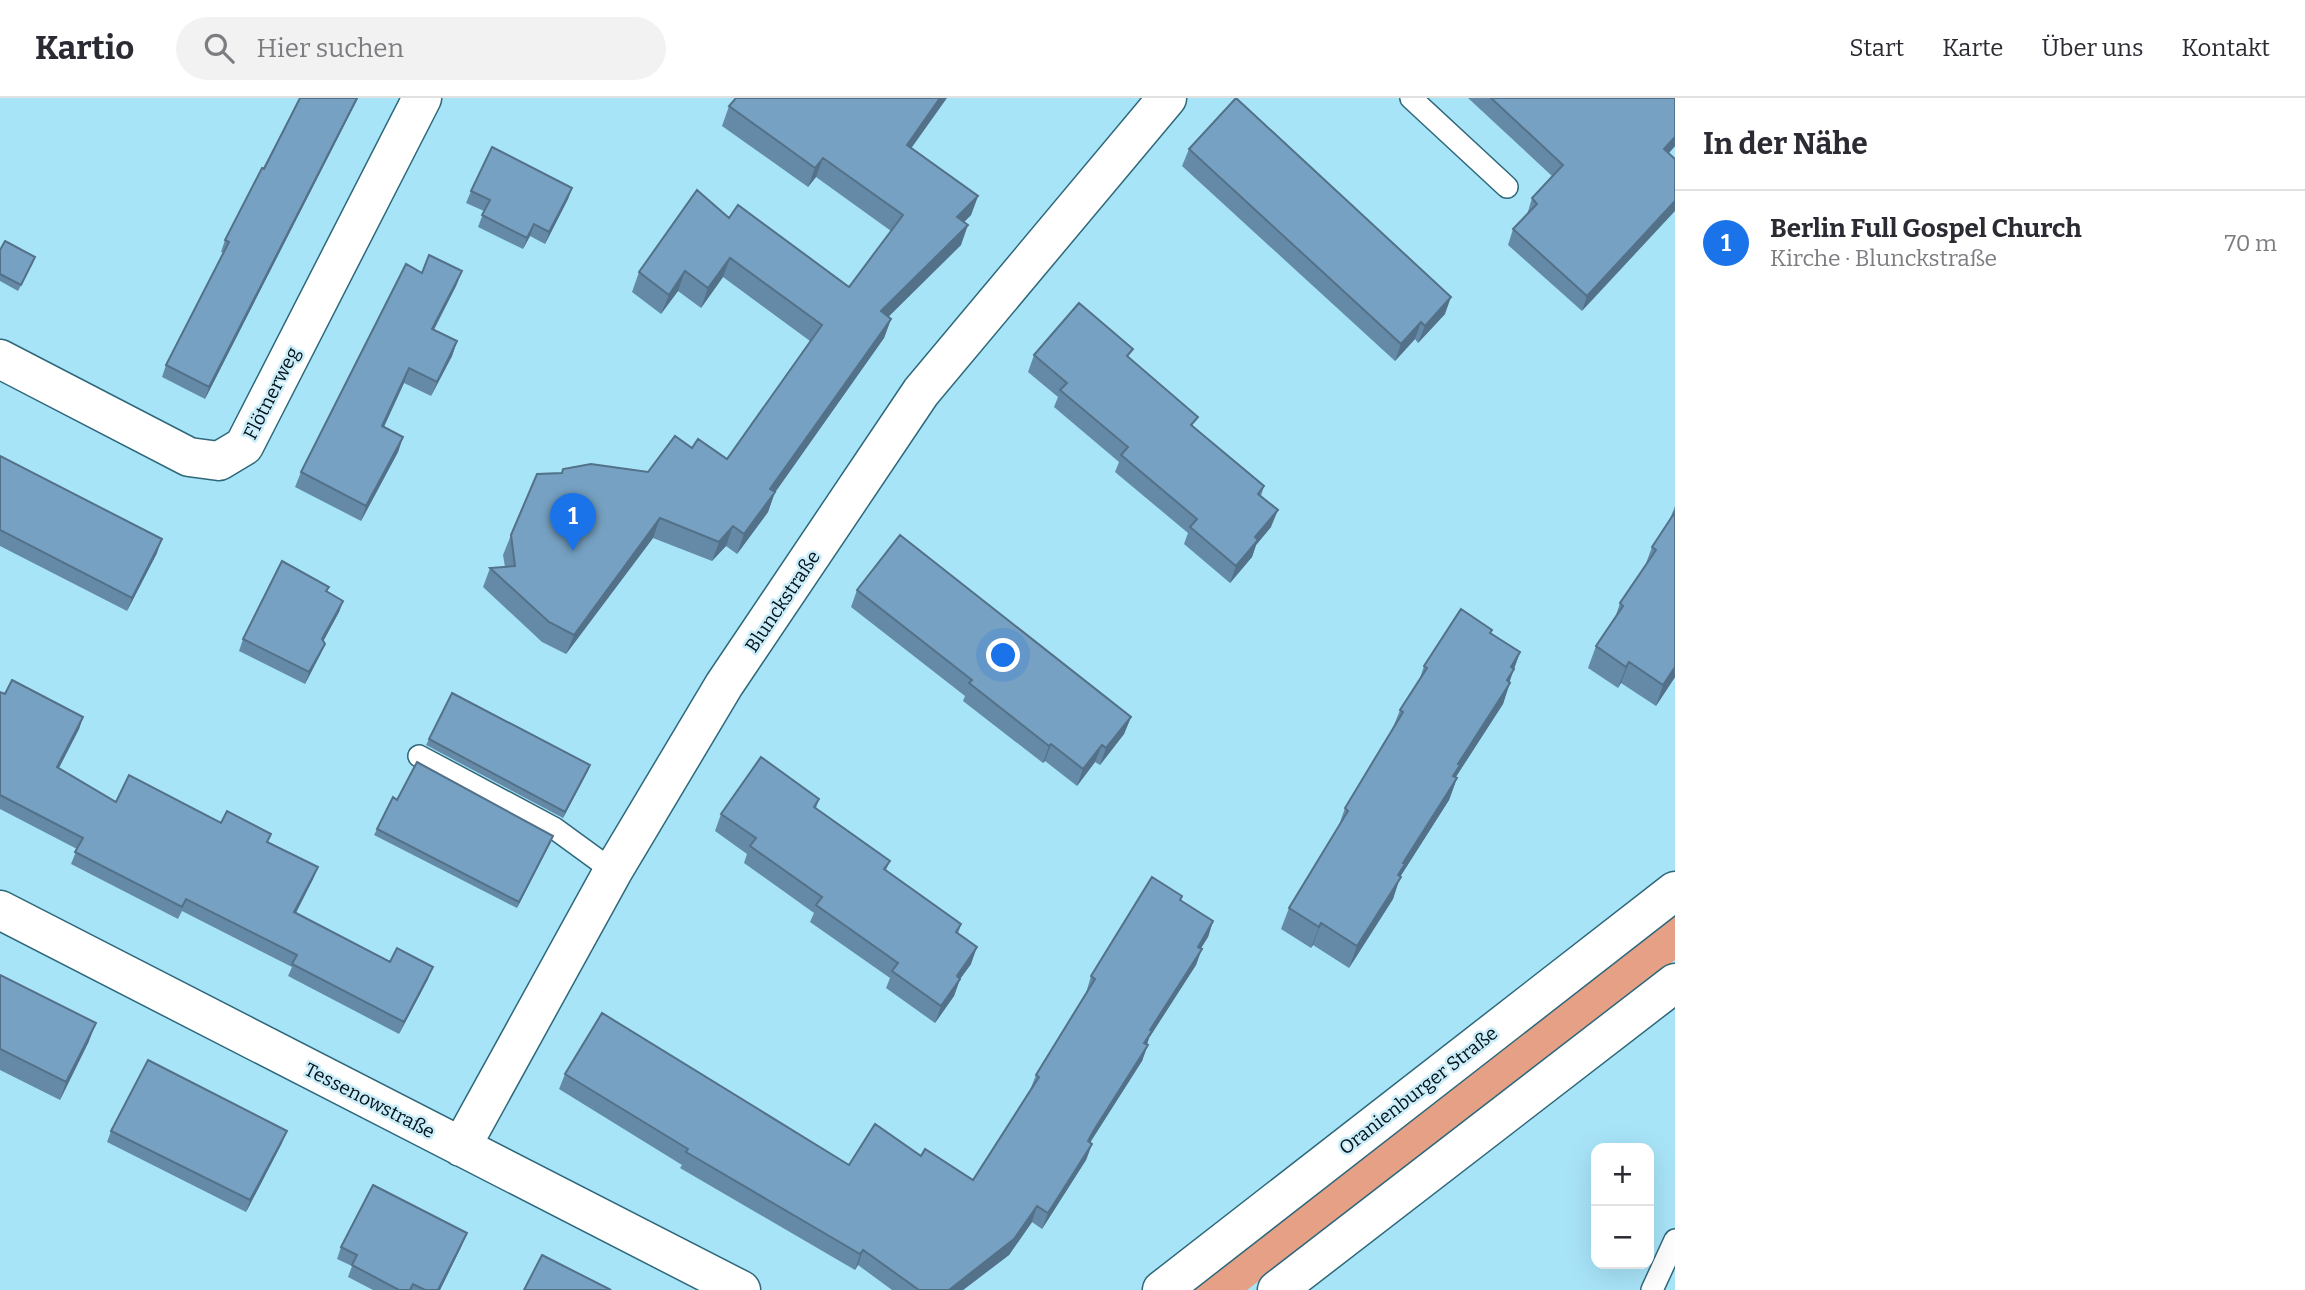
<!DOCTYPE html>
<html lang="de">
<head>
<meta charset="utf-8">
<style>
  body { margin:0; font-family:Bitter,serif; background:#f2f2f3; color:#2b2b33 }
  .controls { position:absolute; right:21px; bottom:21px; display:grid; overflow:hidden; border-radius:14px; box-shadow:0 7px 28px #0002 }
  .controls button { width:63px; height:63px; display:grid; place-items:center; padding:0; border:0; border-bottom:2px solid #e1e1e2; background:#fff; color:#2b2b33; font:35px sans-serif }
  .you { position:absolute; left:1004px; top:558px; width:24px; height:24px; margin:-18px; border:5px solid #fff; border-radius:50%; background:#1a73e8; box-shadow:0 0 0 10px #1a73e833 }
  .badge { display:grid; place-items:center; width:46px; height:46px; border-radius:50%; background:#1a73e8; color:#fff; font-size:23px; font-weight:700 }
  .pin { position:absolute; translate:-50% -58px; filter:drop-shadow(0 2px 4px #0008) }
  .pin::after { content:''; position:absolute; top:37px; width:24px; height:21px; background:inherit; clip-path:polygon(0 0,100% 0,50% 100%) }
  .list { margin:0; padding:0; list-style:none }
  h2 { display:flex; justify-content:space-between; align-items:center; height:91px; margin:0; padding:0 28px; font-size:30px }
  h2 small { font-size:23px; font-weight:400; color:#7c7c81 }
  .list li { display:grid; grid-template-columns:46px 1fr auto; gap:21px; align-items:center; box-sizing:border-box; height:105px; padding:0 28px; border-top:2px solid #e1e1e2 }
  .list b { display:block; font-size:26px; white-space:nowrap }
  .list p { margin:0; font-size:23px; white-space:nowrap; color:#7c7c81 }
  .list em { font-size:23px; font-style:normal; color:#7c7c81 }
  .icon { flex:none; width:38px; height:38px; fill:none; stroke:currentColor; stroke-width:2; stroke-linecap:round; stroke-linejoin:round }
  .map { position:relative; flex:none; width:1675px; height:1192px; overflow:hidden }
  header { display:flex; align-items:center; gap:42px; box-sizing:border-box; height:98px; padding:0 35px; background:#fff; border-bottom:2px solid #e1e1e2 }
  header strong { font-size:33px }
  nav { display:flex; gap:38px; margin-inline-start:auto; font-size:24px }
  .search { width:490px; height:63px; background:#f2f2f3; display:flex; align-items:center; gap:18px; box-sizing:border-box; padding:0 24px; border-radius:38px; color:#7c7c81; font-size:26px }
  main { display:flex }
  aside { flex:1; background:#fff }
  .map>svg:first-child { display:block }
  .green { fill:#e6a086 }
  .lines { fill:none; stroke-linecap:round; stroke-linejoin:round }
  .service-casing { stroke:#2e687a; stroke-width:24 }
  .minor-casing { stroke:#2e687a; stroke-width:41 }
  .secondary-casing { stroke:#2e687a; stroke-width:41 }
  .service { stroke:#fff; stroke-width:21 }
  .minor { stroke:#fff; stroke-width:38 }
  .secondary { stroke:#fff; stroke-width:38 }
  .wall { fill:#658aa7 }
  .shaded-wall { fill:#537188 }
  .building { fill:#76a1c2; stroke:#537188; stroke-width:2 }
  .labels { text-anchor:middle; stroke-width:5; stroke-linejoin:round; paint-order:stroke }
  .street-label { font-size:19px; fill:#001118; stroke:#caedf9 }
</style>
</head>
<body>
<header>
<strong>Kartio</strong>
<div class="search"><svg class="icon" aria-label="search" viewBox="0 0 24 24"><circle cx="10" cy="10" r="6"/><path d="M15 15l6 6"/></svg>Hier suchen</div>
<nav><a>Start</a><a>Karte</a><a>Über uns</a><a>Kontakt</a></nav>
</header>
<main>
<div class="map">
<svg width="1675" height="1192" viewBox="0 0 1675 1192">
  <rect width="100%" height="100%" fill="#a8e4f8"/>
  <path class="green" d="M1675,817v45l-428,330h-58z"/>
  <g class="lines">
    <g class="service-casing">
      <path id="service" d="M1411,0l96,89
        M419,658l135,72 59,43
        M1652,1192l23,-50"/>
    </g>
    <g class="minor-casing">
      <path id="minor" d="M0,261l189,98 30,4 25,-15 178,-348
        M0,812l741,380
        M461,1049l152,-276 111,-186 197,-293 246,-294"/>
    </g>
    <g class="secondary-casing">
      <path id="secondary" d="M1162,1192l513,-399
        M1277,1192l398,-307"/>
    </g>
    <use href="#service" class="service"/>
    <use href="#minor" class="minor"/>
    <use href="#secondary" class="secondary"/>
  </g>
  <path class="wall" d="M300,0h58l-153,301 -43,-22 4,-12 58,-112 -3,-1 4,-12z
    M1468,0h207v48l-6,7 -87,158 -74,-66 5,-16 14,-14 5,-17 20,-22z
    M729,8l183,42 66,48 -7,19 -7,7 -3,23 -73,72 3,2 -7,19 -109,154 -7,20 -31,42 -11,-8 -14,15 -59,-23 -87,116 -24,-12 -59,-55 7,-19 15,-1 -2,-12 8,-20 137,-63 44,-24 35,11 83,-118 -87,-64 -22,31 -23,-17 -17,23 -29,-22 7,-20 90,-54 120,69 42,-56 -75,-54 -8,10 -86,-61z
    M1189,51l256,165 -27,29 -3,-4 -20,22 -213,-195z
    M572,90l-4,11 -23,45 -15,-8 -7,13 -45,-22 6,-16 -18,-8 5,-12z
    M0,152l33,13 -15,28 -18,-10z
    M462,173l-6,15 -22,44 23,11 -5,15 -21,40 -27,-13 -20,44 19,10 -5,15 -37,69 -66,-34 6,-15 121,-199z
    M1034,257l96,4 64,68 70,59 -3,10 10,31 -15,18 -4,12 -22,26 -46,-39 4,-11 -73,-61 4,-10 -65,-55 4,-10 -30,-25z
    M0,358l157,97 -30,58 -127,-65z
    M1675,408v171l-19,29 -35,-23 -3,5 -30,-20 8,-22 19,-28 5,-15 25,-37 7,-19 18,-28z
    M329,489l-2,5 16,9 -4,11 -16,29 2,3 -5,11 -15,29 -66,-33 4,-12z
    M857,492l274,127 -7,17 -24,31 -5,-3 -18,24 -32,-25 -2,2 -80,-62 2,-5 -114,-89z
    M1492,532l-2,4 30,18 -11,30 -6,22 -47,73 1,1 -8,22 -49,77 -7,22 -44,69 -36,-23 -2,3 -30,-19 8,-21 49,-80 7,-20 47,-78 8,-20 20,-32 4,-12z
    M0,594l5,2 78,23 -4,12 -20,39 57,34 105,21 47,19 50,25 -5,12 -17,34 94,49 38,17 -29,55 -111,-58 4,-9 -110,-56 -4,8 -107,-55 6,-15 -77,-40z
    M429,641l161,26 -27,53 -137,-73z
    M819,701l-3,9 74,53 -4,9 75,54 -3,10 13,30 -11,15 -6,17 -19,27 -49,-35 4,-10 -80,-56 4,-9 -70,-50 3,-9 -32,-23 6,-17z
    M377,731l176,7 -36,72 -143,-73z
    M1181,803l32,20 -5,16 -8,12 -4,16 -47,73 -7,23 -52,81 2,2 -6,16 -44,69 -10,-7 -23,33 -46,35h-71l-34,-25 -3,5 -175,-102 2,-3 -123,-76 6,-15 284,91 72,-9 52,24 57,-90 6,-15 50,-82 5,-17z
    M0,877l89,66 -29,59 -60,-30z
    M111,1033l171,12 -36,69 -139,-70z
    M462,1147l-22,45h-67l-25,-13 4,-11 -15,-7 4,-12z"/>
  <path class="shaded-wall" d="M357,0h1l-153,301 4,-12z
    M940,0h7l-47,66 7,-19z
    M1675,39v9l-17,19 6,-16z
    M823,60l-7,19 -8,10 7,-19z
    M572,90l-4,11 -23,45 4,-12z
    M978,98l-7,19 -21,21 7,-19z
    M1675,103v10l-93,100 5,-15z
    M534,126l-4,12 -7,13 4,-11z
    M968,127l-7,20 -87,86 7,-20z
    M730,160l-7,19 -22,31 7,-20z
    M462,173l-6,15 -30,58 6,-15z
    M685,173l-7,20 -17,23 8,-19z
    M1451,199l-6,17 -27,29 7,-17z
    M891,221l-7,19 -110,156 1,-2 -7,20 -31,42 7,-20 26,-45z
    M1421,224l-6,17 -20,22 6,-17z
    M457,243l-5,15 -21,40 6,-14z
    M409,270l-5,15 -27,58 5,-15z
    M403,339l-5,15 -37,69 5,-15z
    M1278,412l-7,17 -15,18 -4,12 -22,26 6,-17 19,-29z
    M660,420l-7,20 -87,116 8,-19z
    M733,428l-7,20 -14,15 7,-19z
    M162,441l-5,14 -30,58 5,-13z
    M343,503l-4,11 -21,39 4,-12z
    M325,546l-5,11 -15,29 4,-12z
    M1520,554l-13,37 3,-6 -7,21 -48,74h2l-8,22 -49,77 -7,22 -44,69 8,-22 154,-279z
    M1629,564l-8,21 -3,5 8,-21z
    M1675,569v10l-19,29 7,-21z
    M83,619l-4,12 -26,50 4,-12z
    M1131,619l-7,17 -24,31 6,-17z
    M1051,646l-6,17 -2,2 6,-17z
    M1102,647l-7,17 -18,24 6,-17z
    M590,667l-2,6 -25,47 2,-6z
    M553,738l-2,6 -34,66 2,-6z
    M318,769l-5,12 -23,45 4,-12z
    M1213,823l-5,16 -16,26 6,-16z
    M1321,825l-8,22 -2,3 8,-21z
    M977,849l-6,17 -11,15 -6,17 -19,27 6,-17 16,-30z
    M1202,851l-6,16 -47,73 -3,9 -7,11 11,-28z
    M433,869l-5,12 -29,55 5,-12z
    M96,925l-7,18 -29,59 6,-18z
    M1148,947l-6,16 -54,85v-5l6,-11z
    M287,1033l-5,12 -36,69 4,-12z
    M1092,1046l-6,16 -44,69 6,-16z
    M1037,1108l-5,16 -23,33 -46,35h-14z
    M467,1135l-5,12 -22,45h-2z
    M863,1152l-5,15 -3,5 5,-16z"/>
  <path class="building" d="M300,0h57l-148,289 -43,-22 63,-123 -4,-2 37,-72 2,1z
    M736,0h204l-33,47 71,51 -21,21 11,8 -87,86 10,8 -121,170 5,3 -31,42 -11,-8 -14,16 -59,-24 -86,117 -25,-13 -59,-54 25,-2 -4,-31 26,-61 25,-1 1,-4 28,-5 57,8 27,-36 17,12 6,-9 29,20 95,-134 -92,-67 -22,30 -23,-17 -16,24 -30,-23 58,-82 32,28 9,-13 111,82 54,-72 -80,-57 -8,10 -86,-62z
    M1236,0l215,199 -26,29 -4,-4 -20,22 -212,-195z
    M1491,0h184v39l-11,12 11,10v42l-88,95 -74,-67 24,-25 -5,-6 31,-33z
    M492,49l80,41 -23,44 -15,-8 -7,14 -45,-23 8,-15 -19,-9z
    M5,143l30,16 -14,28 -21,-11v-24z
    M429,157l33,16 -30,58 25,12 -20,41 -28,-14 -27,58 21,11 -37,69 -65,-34 105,-208 16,9z
    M1079,205l54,46 -6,7 71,61 -7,8 73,61 -6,8 20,16 -23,27 3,3 -22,26 -46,-39 7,-8 -76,-64 7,-8 -68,-57 7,-7 -33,-28z
    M0,358l162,83 -30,59 -132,-68z
    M1675,414v155l-12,18 -34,-23 -3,5 -30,-21 27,-40 -3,-3 36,-53 -4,-3z
    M900,437l231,182 -25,31 -4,-3 -19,24 -32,-25 -2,2 -80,-63 3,-3 -115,-90z
    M282,463l47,26 -3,4 17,10 -21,38 3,5 -16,28 -66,-33z
    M1461,511l31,21 -2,3 30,19 -9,15 3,2 -7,11 3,3 -52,81 2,1 -7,11 4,2 -54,85 2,1 -7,11 3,2 -44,69 -36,-23 -2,4 -30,-19 59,-97 -3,-3 58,-96 -3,-2 27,-42 -3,-2z
    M12,582l71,37 -26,50 59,35 13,-27 92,48 6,-12 44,23 -4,8 51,25 -24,45 96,50 7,-14 36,19 -29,55 -112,-58 5,-9 -111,-56 -4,8 -107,-55 8,-14 -83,-43v-103l5,2z
    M452,595l138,72 -25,47 -136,-73z
    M761,659l58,42 -5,8 76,54 -6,8 77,55 -5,8 21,15 -20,29 3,3 -19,27 -49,-35 6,-8 -82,-58 6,-8 -72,-51 6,-8 -35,-24z
    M417,664l136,74 -34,66 -142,-73 16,-32 4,3z
    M1152,779l30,19 -2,4 33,21 -15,26 4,2 -52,81 2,1 -8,12 4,2 -54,85 -6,11 4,3 -44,69 -11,-7 -23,33 -65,51h-30l-56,-40 -3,4 -174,-102 2,-3 -123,-75 37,-61 247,152 26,-41 46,32 4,-7 48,31 66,-103 -3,-2 59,-96 -4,-3z
    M0,877l96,48 -30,59 -66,-33z
    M148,962l139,71 -37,69 -139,-69z
    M373,1087l94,48 -29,57h-13l-12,-6 -3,6h-11l-47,-25 5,-10 -16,-8z
    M542,1157l69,35h-87z"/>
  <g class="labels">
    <g class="street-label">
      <text transform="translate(271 295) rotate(-63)" y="7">Flötnerweg</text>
      <text transform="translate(782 503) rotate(-56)" y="7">Blunckstraße</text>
      <text transform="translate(1418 992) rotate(-38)" y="7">Oranienburger Straße</text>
      <text transform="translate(370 1002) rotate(27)" y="7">Tessenowstraße</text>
    </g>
  </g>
</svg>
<div class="controls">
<button>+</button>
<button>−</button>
</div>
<div class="you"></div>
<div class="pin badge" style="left:573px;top:453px">1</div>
</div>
<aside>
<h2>In der Nähe<small></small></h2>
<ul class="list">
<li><span class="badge">1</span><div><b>Berlin Full Gospel Church</b><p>Kirche · Blunckstraße</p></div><em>70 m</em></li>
</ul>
</aside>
</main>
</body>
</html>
